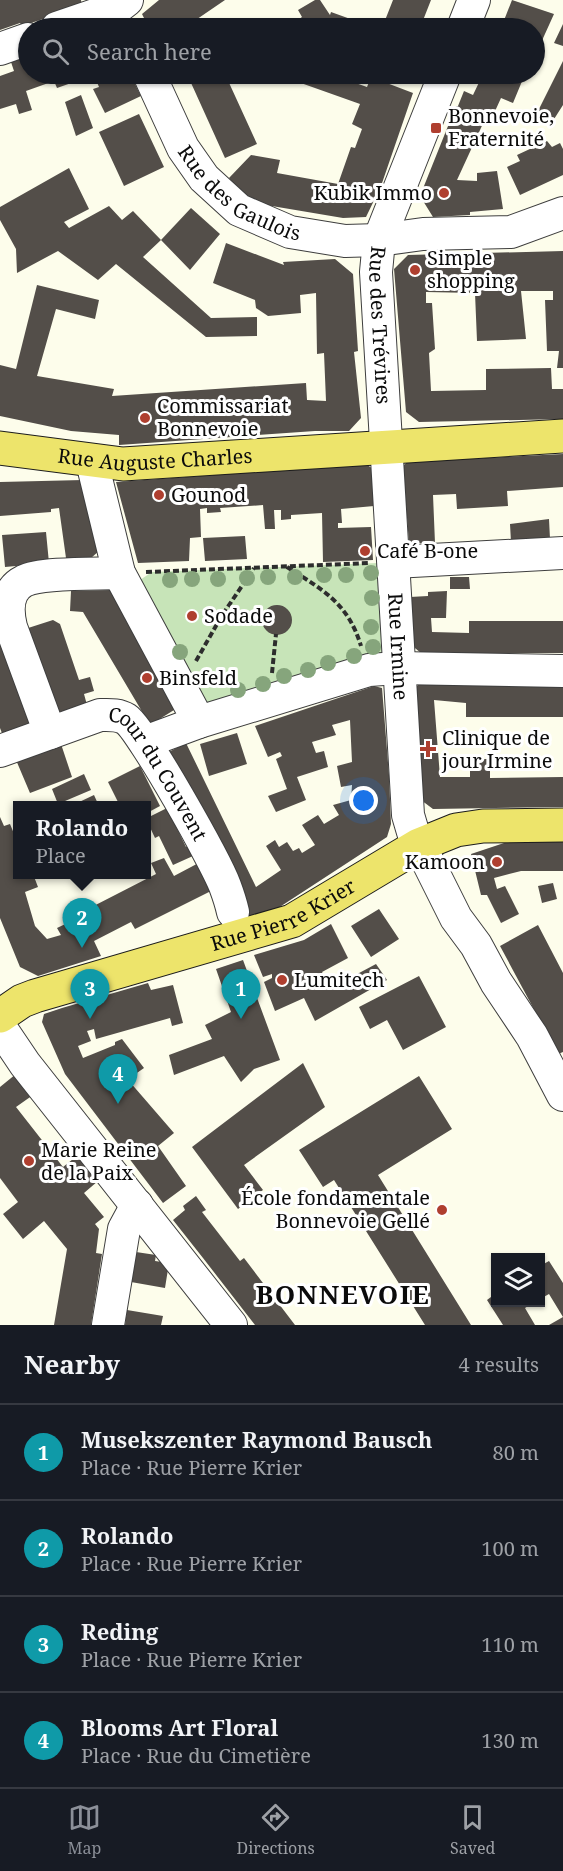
<!DOCTYPE html>
<html lang="en">
<head>
<meta charset="utf-8">
<style>
  body { margin:0; font-family:"Noto Serif",serif; background:#242831; color:#f1f3f6 }
  .controls { position:absolute; right:18px; bottom:18px; display:grid; overflow:hidden; border-radius:0px; box-shadow:0 2px 4px #0004 }
  .controls button { width:54px; height:54px; display:grid; place-items:center; padding:0; border:0; border-bottom:2px solid #363941; background:#171b24; color:#f1f3f6; font:30px sans-serif }
  .you { position:absolute; left:364px; top:801px; width:21px; height:21px; margin:-15px; border:4px solid #fff; border-radius:50%; background:#1a73e8; box-shadow:0 0 0 9px #1a73e833 }
  .badge { display:grid; place-items:center; width:39px; height:39px; border-radius:50%; background:#8c9099; color:#fff; font-size:20px; font-weight:700 }
  .pin { position:absolute; translate:-50% -50px; filter:drop-shadow(0 2px 3px #0008) }
  .pin::after { content:''; position:absolute; top:32px; width:21px; height:18px; background:inherit; clip-path:polygon(0 0,100% 0,50% 100%) }
  .popup { position:absolute; left:13px; top:801px; width:138px; height:78px; box-sizing:border-box; display:grid; place-content:center; border-radius:0px; background:#171b24; filter:drop-shadow(0 2px 4px #0005); font-size:20px; white-space:nowrap; color:#9ea1a6 }
  .popup b { font-size:22px; color:#f1f3f6 }
  .popup::after { content:''; position:absolute; left:50%; top:100%; margin-left:-12px; border:12px solid transparent; border-top-color:#171b24 }
  .list { margin:0; padding:0; list-style:none }
  h2 { display:flex; justify-content:space-between; align-items:center; height:78px; margin:0; padding:0 24px; font-size:26px }
  h2 small { font-size:20px; font-weight:400; color:#9ea1a6 }
  .list li { display:grid; grid-template-columns:39px 1fr auto; gap:18px; align-items:center; box-sizing:border-box; height:96px; padding:0 24px; border-top:2px solid #363941 }
  .list b { display:block; font-size:22px; white-space:nowrap }
  .list p { margin:0; font-size:20px; white-space:nowrap; color:#9ea1a6 }
  .list em { font-size:20px; font-style:normal; color:#9ea1a6 }
  .icon { flex:none; width:33px; height:33px; fill:none; stroke:currentColor; stroke-width:2; stroke-linecap:round; stroke-linejoin:round }
  .map { position:relative; flex:none; width:563px; height:1325px; overflow:hidden }
  .search { position:absolute; background:#171b24; box-shadow:0 2px 4px #0004; left:18px; right:18px; top:18px; height:66px; display:flex; align-items:center; gap:15px; box-sizing:border-box; padding:0 21px; border-radius:33px; color:#9ea1a6; font-size:22px }
  .sheet { height:462px; background:#171b24 }
  nav { display:flex; justify-content:space-around; align-items:center; box-sizing:border-box; height:84px; border-top:2px solid #363941; background:#171b24; font-size:16px; color:#9ea1a6 }
  nav a { display:grid; justify-items:center; gap:3px }
  nav .on { color:#8c9099 }
  .map>svg:first-child { display:block }
  .green { fill:#c7e4b8 }
  .building { fill:#534e49 }
  .lines { fill:none; stroke-linecap:round; stroke-linejoin:round }
  .minor-casing { stroke:#3e3e3e; stroke-width:34 }
  .major-casing { stroke:#1c1c1c; stroke-width:35 }
  .path { stroke:#2d2d2d; stroke-width:4; stroke-dasharray:6 3; stroke-linecap:butt }
  .minor { stroke:#fff; stroke-width:32 }
  .major { stroke:#ede46b; stroke-width:33 }
  .tree { fill:#86a57c }
  .poi-dot { fill:#af3f2f; stroke:#fff; stroke-width:2 }
  .labels { text-anchor:middle; stroke-width:6; stroke-linejoin:round; paint-order:stroke }
  .poi-label { font-size:20px; fill:#0b0b0b; stroke:#fff; text-anchor:start }
  .street-label { font-size:20px; fill:#0b0b0b; stroke:#fff }
  .district-label { font-size:26px; font-weight:bold; letter-spacing:1.5px; fill:#0b0b0b; stroke:#fff }
</style>
</head>
<body>
<div class="map">
<svg width="563" height="1325" viewBox="0 0 563 1325">
  <rect width="100%" height="100%" fill="#fdfdeb"/>
  <path class="green" d="M378,563l5,86 -2,5 -167,51 -11,-4 -63,-121 12,-8z"/>
  <path class="building" d="M0,0h81l1,6 -60,20 -2,-3 -20,7z
    M159,0h66l-41,28h-35l-7,-14z
    M315,0h5l10,15 1,-3 36,13 -1,3h-74l-2,-2 12,-9 -4,-7z
    M393,0h38l-11,28h-38z
    M512,0l42,14 -19,42 -1,-28h-33z
    M563,24v22l-9,-3z
    M28,56v18h102l11,22 -36,17 -12,-24 6,-2 -5,-12 -37,13 -3,-7 -28,10 6,19 -13,4 -3,-10 -16,5v-33l14,-5 -3,-9z
    M563,61v44l-14,22 -12,-14z
    M187,74h38l32,70 -32,14z
    M285,74h45l37,13 4,-10 42,16 -32,93 -15,31 -23,1 -95,-16 -19,-24 22,-23 29,5 -3,13 61,11 13,-37 4,1 7,-19 -10,-5 8,-20 -76,-27z
    M483,74h42l-12,29 -12,-5 -10,22 -5,-3 -29,63 20,1v-8l20,-2 6,38 -33,3v3l-37,2 -13,-21 36,-90h2l6,-15 9,4z
    M81,95l12,33 -17,8 -11,-34z
    M139,114l25,53 -40,19 -25,-54z
    M547,141l5,6 8,-4 3,6v26l-43,20 -13,-28 13,-6 -3,-6z
    M69,168l20,41 -25,13 5,6 40,-22 13,14 11,-9 28,29 -18,17 68,61 46,-1v19l-51,1 -90,-73 -18,16 -40,-29 -41,22 -1,-24 -16,-29v-13z
    M191,208l29,26 -30,36 -29,-30z
    M226,243l58,22 -1,-3 52,-3 18,15 5,77 -4,1 7,66 -12,13h-34l-196,14v-10l-48,-4 -71,-15v-51l16,4 21,-84 62,15 -4,19 -39,-10 -19,67 77,13 -2,7 194,-13 1,17 19,1 -2,-48 -7,1 -1,-61 -16,2 1,18 -33,3 -12,-8 -1,-8 -42,-17z
    M563,251v117h-6l2,-17h-12l-2,-51h8v-9h-32l5,48 -49,2 -2,-48 -49,-1v11h6l3,46 -6,4 2,38 55,-1v-21l65,-1 1,21h11v30l-144,3 -13,-10 -12,-143 14,-14z
    M563,454v33l-56,4 1,15 -51,3 -1,-15 -23,1 2,48h-26l-6,-77 4,-4z
    M366,464l7,5 1,37 -33,3 1,14h-4v5l33,-1 2,33 -50,2 -1,-49 -31,2v4l-10,1v-10h-7l1,19h-10l-2,-24 -43,3 1,4 -14,1v-5l-7,1 1,28 -11,1 -1,23 -51,2 -22,-81z
    M83,480l16,71 -8,7h-25l-7,-50 -8,1v3l-51,4v-34z
    M549,519l1,20 -39,3 -1,-18z
    M46,532l3,31 -44,4 -3,-32z
    M245,536l2,23 -42,2 -2,-23z
    M450,577h19l1,12h-20z
    M111,590l63,120 -24,15 -67,-113 -13,-1 1,-20z
    M447,591l-1,27h-15l1,14 37,1v-12h94v32h-142l-11,-9v-47l18,-1v-4z
    M262 620a15 15 0 1 1 30 0a15 15 0 1 1-30 0Z
    M53,620l7,4 19,56 11,-3 4,14 -10,3 3,11 -23,8 -8,-3 -31,-81z
    M0,641l33,83 -30,12 -3,-8z
    M422,681l141,3v33h-97v-14l-32,-3 6,77h30v-18h20v19l73,-1v30l-130,2 -12,-9 -7,-111z
    M374,686l8,2 7,87 2,49 -4,13 -115,75 -21,7 -7,-3 -79,-162 21,-11 70,144 25,-17 -15,-24 9,-6 4,7 8,-5 6,9 6,-3 3,5 13,-8 -13,-20 16,-10 6,9 15,-9 -6,-10 18,-5 1,-15 -11,2 -4,-21 15,-4 -2,-42 -18,5 4,10 -24,7 4,11 8,-2 4,16 -31,10 9,23 -30,12 -8,-16 19,-7 -11,-30 6,-3 -2,-4 -12,5 -13,-31z
    M237,733l10,31 -38,12 -9,-32z
    M61,744l11,33 -42,16 -14,-33z
    M140,766l20,40 -13,7v-7h-27l-12,-24z
    M84,774l7,16 -33,14 -6,-15z
    M94,795l5,11h-23l-1,-2z
    M167,808l19,39 3,-1 4,10 -20,9 -14,-29 -4,2 -8,-17v-3z
    M0,817l4,9 6,-2 7,17v33h16l5,13 -13,5 10,34 12,13 14,-4 -4,-7 25,-12 -2,-3 76,-39 -5,-11 13,-5 10,18 34,-18 11,29 -84,42 -4,-7 -37,19 7,15 -63,20 -18,-9 -20,-49z
    M519,838l44,1v32h-42l-27,7 3,11 8,-3 14,28 -18,9 -14,-28h-6l-10,-41z
    M553,883l4,16 -15,4 -4,-17z
    M379,909l20,30 -28,18 -20,-31z
    M331,924l17,34 -26,14 9,16 45,-24 11,16 -72,41 -11,-23 -29,13 -11,-29 8,-4v-4l-9,3 -9,-22 50,-15z
    M538,925l25,48v79l-5,2 -58,-108z
    M243,960l37,100 -26,9 -13,13 -17,-26 -50,19 -5,-20 43,-16 -7,-14 26,-13 -15,-43z
    M419,976l27,51 -43,23 -16,-30 -17,9 -11,-22z
    M148,983l3,7 22,-5 10,38 -11,3 -2,-8 -74,21 -2,-10 -7,2 4,10 -13,5 5,12 32,-13v-3l7,-3 22,29 -10,7 -14,-19 -10,3 64,74 -16,13 28,40 -23,17 -98,-129 -23,-52 2,-8 18,-6z
    M303,1063l22,44 -81,58 19,25 -25,19 -46,-62z
    M16,1074l17,21 -17,12 47,60 15,-12 20,26 -14,12 20,24 -9,7 4,5 -3,24 6,1 -11,71h-37l13,-76 -23,-28 -21,18 -20,-25 15,-12 -18,-24v-91z
    M419,1076l33,53 -74,46 93,150h-46l-91,-145 -11,7 -24,-37z
    M196,1196l10,14 -4,2 38,49 4,-3 51,67h-40l-52,-67 -30,-38 12,-10 -2,-4z
    M136,1252l20,3 -1,6 14,2 -4,25 -34,-6z
    M549,1261l14,22v42h-14l14,-8 -14,-23 -9,5v-33z
    M495,1294l1,8h38l-9,6 10,17h-32l-16,-25z
    M127,1310l36,6 -2,9h-36z"/>
  <g class="lines">
    <g class="minor-casing">
      <g id="minor">
        <path d="M57,28l61,-21 9,-7"/>
        <path d="M463,28l11,-28"/>
        <path d="M0,49l28,-10"/>
        <path id="s1" d="M149,74l34,74 21,30 35,32 51,22 55,9 34,-1 44,-6 88,-2 52,-19"/>
        <path id="s2" d="M445,74l-66,166 -3,32 32,543 5,17 43,86 20,27 20,37 36,54 31,59"/>
        <path d="M92,462l27,111 80,149"/>
        <path d="M394,562l169,-9"/>
        <path d="M50,733l-39,-106c-4,-17 -5,-37 13,-46 17,-9 74,-7 95,-8"/>
        <path d="M145,742l54,-20 170,-52 29,-2 165,3"/>
        <path id="s3" d="M0,751l100,-36c9,0 18,-1 26,4 16,10 90,143 99,167 3,8 6,17 8,26"/>
        <path d="M0,1027l25,37 206,261"/>
        <path d="M108,1325l16,-96 13,-24"/>
      </g>
    </g>
    <g class="major-casing">
      <g id="major">
        <path id="s4" d="M0,448l123,16 440,-28"/>
        <path id="s5" d="M0,1016l22,-15 13,-5 257,-75 127,-76 37,-15 27,-4 80,-1"/>
      </g>
    </g>
    <path class="path" d="M287,567c36,23 61,36 74,79
      M146,572l224,-9
      M196,661l25,-44 33,-49
      M272,673l4,-39"/>
    <use href="#minor" class="minor"/>
    <use href="#major" class="major"/>
  </g>
  <g class="tree">
    <circle cx="371" cy="573" r="8"/>
    <circle cx="324" cy="575" r="8"/>
    <circle cx="346" cy="575" r="8"/>
    <circle cx="268" cy="577" r="8"/>
    <circle cx="295" cy="577" r="8"/>
    <circle cx="247" cy="578" r="8"/>
    <circle cx="192" cy="579" r="8"/>
    <circle cx="218" cy="579" r="8"/>
    <circle cx="170" cy="580" r="8"/>
    <circle cx="372" cy="598" r="8"/>
    <circle cx="371" cy="627" r="8"/>
    <circle cx="373" cy="647" r="8"/>
    <circle cx="180" cy="652" r="8"/>
    <circle cx="354" cy="656" r="8"/>
    <circle cx="328" cy="663" r="8"/>
    <circle cx="308" cy="670" r="8"/>
    <circle cx="284" cy="676" r="8"/>
    <circle cx="263" cy="684" r="8"/>
    <circle cx="238" cy="690" r="8"/>
  </g>
  <g class="poi-dot">
    <rect x="430" y="122" width="12" height="12" rx="3"/>
    <circle cx="444" cy="193" r="6"/>
    <circle cx="415" cy="270" r="6"/>
    <circle cx="145" cy="418" r="6"/>
    <circle cx="159" cy="495" r="6"/>
    <circle cx="365" cy="551" r="6"/>
    <circle cx="192" cy="616" r="6"/>
    <circle cx="147" cy="678" r="6"/>
    <path d="M425 740h6v6h6v6h-6v6h-6v-6h-6v-6h6z"/>
    <circle cx="497" cy="862" r="6"/>
    <circle cx="282" cy="980" r="6"/>
    <circle cx="29" cy="1161" r="6"/>
    <circle cx="442" cy="1210" r="6"/>
  </g>
  <g class="labels">
    <g class="poi-label">
      <text x="448" y="123">Bonnevoie,<tspan x="448" dy="23">Fraternité</tspan></text>
      <text x="432" y="200" text-anchor="end">Kubik Immo</text>
      <text x="427" y="265">Simple<tspan x="427" dy="23">shopping</tspan></text>
      <text x="157" y="413">Commissariat<tspan x="157" dy="23">Bonnevoie</tspan></text>
      <text x="171" y="502">Gounod</text>
      <text x="377" y="558">Café B-one</text>
      <text x="204" y="623">Sodade</text>
      <text x="159" y="685">Binsfeld</text>
      <text x="442" y="745">Clinique de<tspan x="442" dy="23">jour Irmine</tspan></text>
      <text x="485" y="869" text-anchor="end">Kamoon</text>
      <text x="294" y="987">Lumitech</text>
      <text x="41" y="1157">Marie Reine<tspan x="41" dy="23">de la Paix</tspan></text>
      <text x="430" y="1205" text-anchor="end">École fondamentale<tspan x="430" dy="23">Bonnevoie Gellé</tspan></text>
    </g>
    <g class="street-label">
      <text dy="7" stroke="none"><textPath href="#s1" startOffset="156">Rue des Gaulois</textPath></text>
      <text dy="7" stroke="none"><textPath href="#s2" startOffset="264">Rue des Trévires</textPath></text>
      <text dy="7" stroke="none"><textPath href="#s4" startOffset="156">Rue Auguste Charles</textPath></text>
      <text dy="7" stroke="none"><textPath href="#s2" startOffset="586">Rue Irmine</textPath></text>
      <text dy="7" stroke="none"><textPath href="#s3" startOffset="195">Cour du Couvent</textPath></text>
      <text dy="7" stroke="none"><textPath href="#s5" startOffset="302">Rue Pierre Krier</textPath></text>
    </g>
    <g class="district-label">
      <text x="343" y="1304">BONNEVOIE</text>
    </g>
  </g>
</svg>
<div class="controls">
<button><svg class="icon" aria-label="layers" viewBox="0 0 24 24"><path d="M12 4l9 5-9 5-9-5zM3 14l9 5 9-5"/></svg></button>
</div>
<div class="you"></div>
<div class="pin badge" style="left:241px;top:1019px;background:#0f9aa8">1</div>
<div class="pin badge" style="left:82px;top:948px;background:#0f9aa8">2</div>
<div class="popup"><b>Rolando</b>Place</div>
<div class="pin badge" style="left:90px;top:1019px;background:#0f9aa8">3</div>
<div class="pin badge" style="left:118px;top:1104px;background:#0f9aa8">4</div>
<div class="search"><svg class="icon" aria-label="search" viewBox="0 0 24 24"><circle cx="10" cy="10" r="6"/><path d="M15 15l6 6"/></svg>Search here</div>
</div>
<section class="sheet">
<h2>Nearby<small>4 results</small></h2>
<ul class="list">
<li><span class="badge" style="background:#0f9aa8">1</span><div><b>Musekszenter Raymond Bausch</b><p>Place · Rue Pierre Krier</p></div><em>80 m</em></li>
<li><span class="badge" style="background:#0f9aa8">2</span><div><b>Rolando</b><p>Place · Rue Pierre Krier</p></div><em>100 m</em></li>
<li><span class="badge" style="background:#0f9aa8">3</span><div><b>Reding</b><p>Place · Rue Pierre Krier</p></div><em>110 m</em></li>
<li><span class="badge" style="background:#0f9aa8">4</span><div><b>Blooms Art Floral</b><p>Place · Rue du Cimetière</p></div><em>130 m</em></li>
</ul>
</section>
<nav>
<a class="on"><svg class="icon" aria-label="map" viewBox="0 0 24 24"><path d="M3 6l6-2 6 2 6-2v14l-6 2-6-2-6 2zM9 4v14M15 6v14"/></svg>Map</a>
<a><svg class="icon" aria-label="directions" viewBox="0 0 24 24"><path d="M12 3l9 9-9 9-9-9zM9 14v-3h6M13 9l2 2-2 2"/></svg>Directions</a>
<a><svg class="icon" aria-label="saved" viewBox="0 0 24 24"><path d="M7 4h10v16l-5-4-5 4z"/></svg>Saved</a>
</nav>
</body>
</html>
